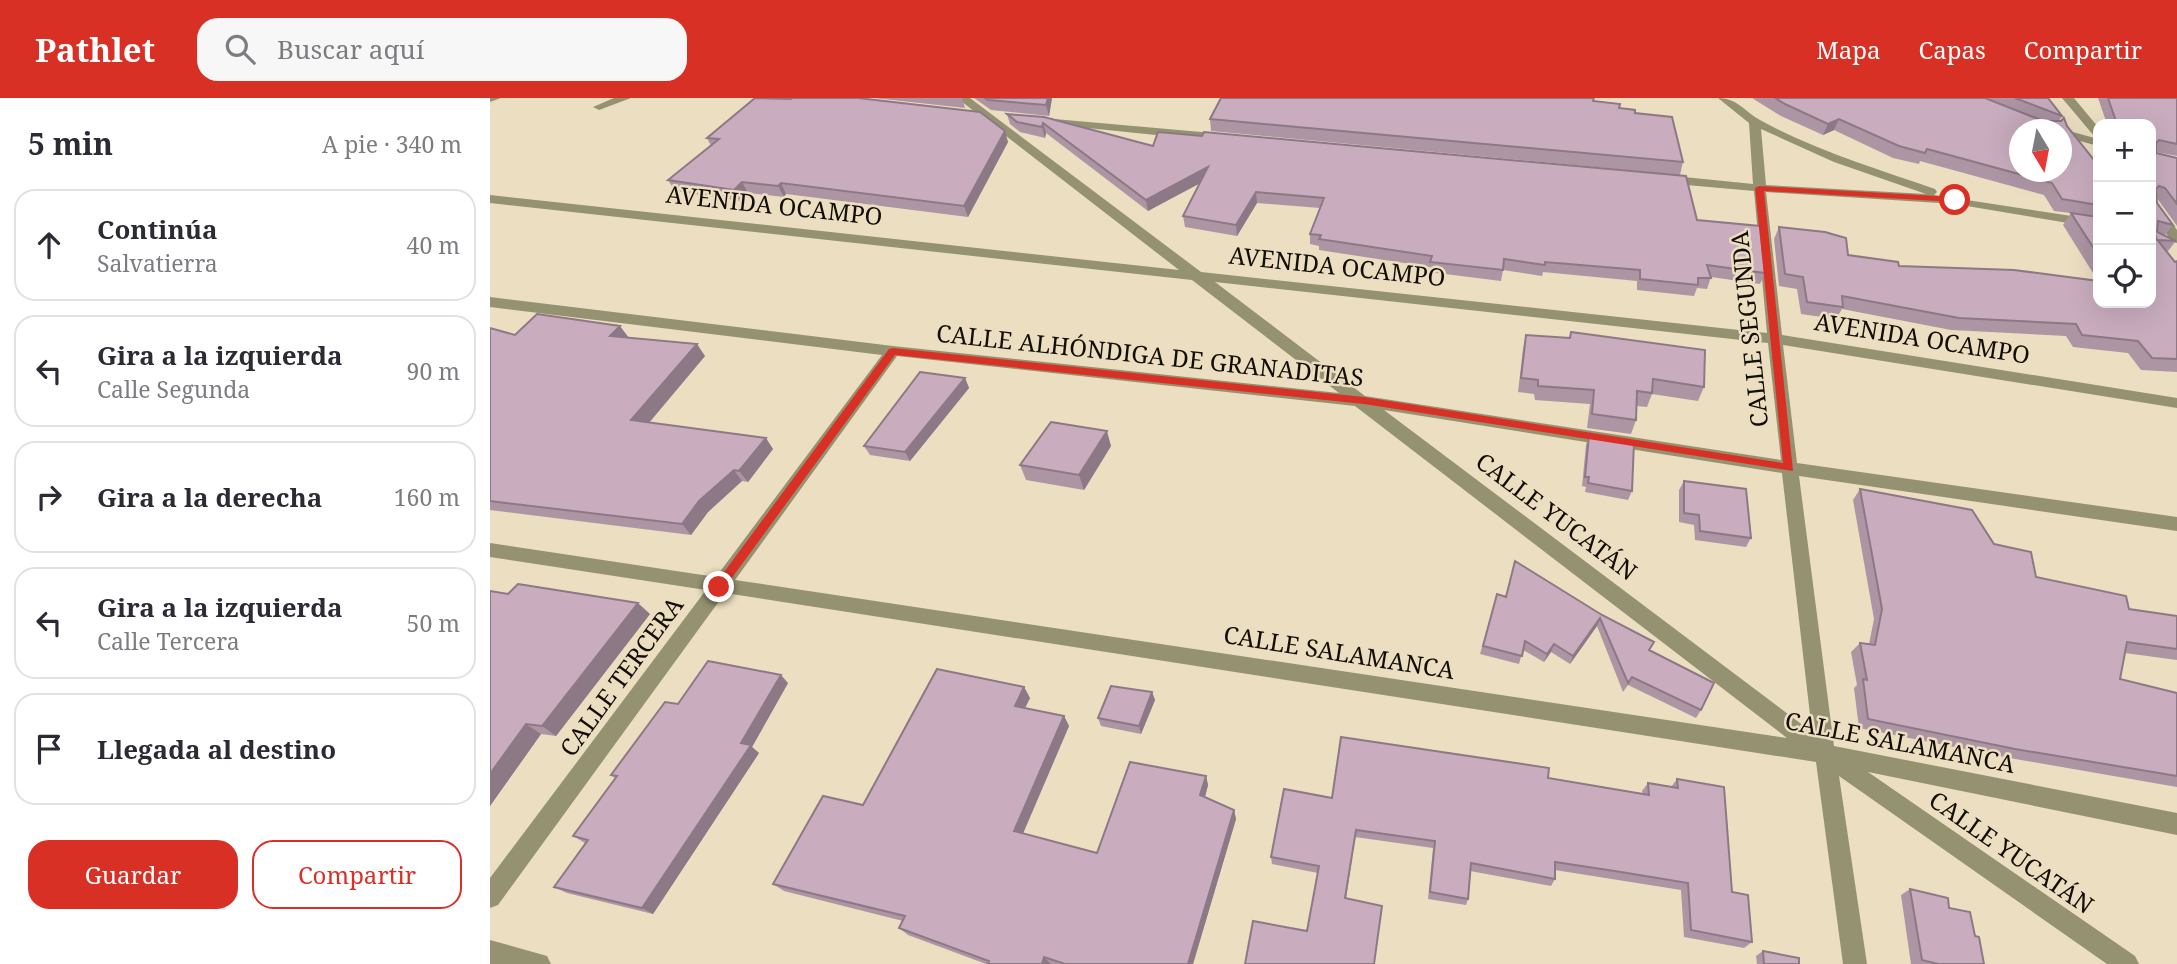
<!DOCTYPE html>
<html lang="es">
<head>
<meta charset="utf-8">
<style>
  body { margin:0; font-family:"Noto Serif",serif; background:#f7f7f7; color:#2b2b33 }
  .controls { position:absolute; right:21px; top:21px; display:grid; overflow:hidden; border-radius:14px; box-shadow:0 7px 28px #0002 }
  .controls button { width:63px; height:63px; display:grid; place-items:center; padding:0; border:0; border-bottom:2px solid #e1e1e2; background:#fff; color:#2b2b33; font:35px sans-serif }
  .compass { position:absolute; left:1519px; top:21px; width:63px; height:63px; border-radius:50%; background:#fff; box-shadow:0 7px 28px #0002; rotate:170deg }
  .stop { position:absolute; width:21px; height:21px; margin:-16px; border:5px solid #d93025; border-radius:50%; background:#fff }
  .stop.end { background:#d93025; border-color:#fff; box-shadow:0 2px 7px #0008 }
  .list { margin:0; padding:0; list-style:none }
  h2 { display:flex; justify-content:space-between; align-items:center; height:91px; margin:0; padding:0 28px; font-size:30px }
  h2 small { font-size:23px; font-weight:400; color:#7c7c81 }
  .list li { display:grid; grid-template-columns:46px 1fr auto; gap:21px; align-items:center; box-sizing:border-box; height:112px; margin:0 14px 14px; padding:0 14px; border:2px solid #e1e1e2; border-radius:21px }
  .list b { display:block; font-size:26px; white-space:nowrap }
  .list p { margin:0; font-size:23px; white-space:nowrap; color:#7c7c81 }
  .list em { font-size:23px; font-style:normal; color:#7c7c81 }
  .actions { display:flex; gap:14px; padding:21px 28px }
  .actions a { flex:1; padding:16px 0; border:2px solid #d93025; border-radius:21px; text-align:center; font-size:24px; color:#d93025 }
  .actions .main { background:#d93025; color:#fff }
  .icon { flex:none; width:38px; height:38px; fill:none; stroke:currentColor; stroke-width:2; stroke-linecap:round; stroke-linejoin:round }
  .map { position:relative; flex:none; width:1687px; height:866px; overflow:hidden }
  header { display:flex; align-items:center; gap:42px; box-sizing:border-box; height:98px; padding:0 35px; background:#d93025; color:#fff }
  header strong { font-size:33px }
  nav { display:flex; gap:38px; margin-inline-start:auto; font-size:24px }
  .search { width:490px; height:63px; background:#f7f7f7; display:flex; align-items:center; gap:18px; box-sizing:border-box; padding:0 24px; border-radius:21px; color:#7c7c81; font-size:26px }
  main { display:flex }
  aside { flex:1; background:#fff }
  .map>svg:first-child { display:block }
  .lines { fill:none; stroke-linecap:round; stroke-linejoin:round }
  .minor { fill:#949271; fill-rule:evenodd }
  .wall { fill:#ad95a4 }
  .shaded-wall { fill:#8d7986 }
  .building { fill:#c9adbf; stroke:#8d7986; stroke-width:2; fill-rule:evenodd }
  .route { fill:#d93025 }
  .labels { text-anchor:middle; stroke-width:5; stroke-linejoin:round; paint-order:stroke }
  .street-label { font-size:24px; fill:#130e05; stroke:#ecdec1 }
</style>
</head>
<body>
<header>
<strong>Pathlet</strong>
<div class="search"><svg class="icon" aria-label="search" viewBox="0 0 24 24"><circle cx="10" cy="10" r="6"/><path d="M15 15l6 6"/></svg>Buscar aquí</div>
<nav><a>Mapa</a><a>Capas</a><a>Compartir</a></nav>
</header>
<main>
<aside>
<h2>5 min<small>A pie · 340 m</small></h2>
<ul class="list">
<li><svg class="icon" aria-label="ahead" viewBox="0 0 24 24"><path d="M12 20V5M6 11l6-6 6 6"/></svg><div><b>Continúa</b><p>Salvatierra</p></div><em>40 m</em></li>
<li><svg class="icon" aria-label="left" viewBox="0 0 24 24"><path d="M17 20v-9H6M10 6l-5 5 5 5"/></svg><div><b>Gira a la izquierda</b><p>Calle Segunda</p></div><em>90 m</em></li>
<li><svg class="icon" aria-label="right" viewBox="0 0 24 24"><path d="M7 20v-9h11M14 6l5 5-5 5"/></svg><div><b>Gira a la derecha</b></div><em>160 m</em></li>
<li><svg class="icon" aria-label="left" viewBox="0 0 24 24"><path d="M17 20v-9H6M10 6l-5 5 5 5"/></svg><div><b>Gira a la izquierda</b><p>Calle Tercera</p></div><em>50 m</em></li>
<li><svg class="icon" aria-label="arrive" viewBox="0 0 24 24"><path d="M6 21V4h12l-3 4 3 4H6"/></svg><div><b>Llegada al destino</b></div></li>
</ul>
<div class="actions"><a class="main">Guardar</a><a>Compartir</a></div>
</aside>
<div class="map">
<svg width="1687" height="866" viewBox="0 0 1687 866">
  <rect width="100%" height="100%" fill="#ecdec1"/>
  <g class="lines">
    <path class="minor" d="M0,0h11l-11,4z
      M124,0h17l-32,12 -6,-3z
      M467,0h13l231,174 566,61 -13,-142 -90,-8 -6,-4 6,-4 89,9 -4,-61 -31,-25c19,0 26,13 42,22 51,29 120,50 175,69l2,3 -3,3 164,25v8l-143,-24 -189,-12 16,143 395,63v10l-394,-63 14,118 380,54v14l-378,-55 35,270 343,67v22l-309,-63 267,184 4,8h-32l-268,-188 28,188h-24l-27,-202 -1091,-169 -227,312 -8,3v-30l216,-288 -216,-33v-14l226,34 166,-222 -392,-48v-10l403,49 446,47 -147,-113 -702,-77v-8l689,75zM1271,31l73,33 92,32 -160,-9zM725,184l553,61 13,117 -416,-64zM407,258l458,50 432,332 -1052,-158zM894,312l398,63 30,259z
      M1572,0h12l24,29v10l-4,-1z
      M553,20l181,16 6,4 -6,4 -185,-19 -2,-2z
      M1572,31l36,10v7l-36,-10z
      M1661,101l4,1 22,30v13l-5,-1 -21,-30z
      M0,842l57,16 4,8h-61z"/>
  </g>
  <path class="wall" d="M384,0h88l3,10z
    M484,0h78l-3,18 -58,-6z
    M1262,0h296l14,18 -3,5 8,5 31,39v138h53v-179h-44l-9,-26h79v58l-21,-4v1l21,5v68l-20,-28v5l16,22 -8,10 11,6 -8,10h-2l9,11 2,-1v111l-36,-2 -13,-17 -55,-6 -7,-11 -115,-6 -109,-21 -6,10 -35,-5 -4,-25 -18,-3 -5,-47 5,-12 69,28 51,11 199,15 -35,-56 8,-12 -17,-2 -10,-16 -124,-34 -1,3 -26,-6 -59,-28 -11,5 -42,-19z
    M301,1l217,43 -40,75 -182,-23 -2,3 -36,-4 -8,8 -65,-10 -7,-11 43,-34 -4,-8z
    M1103,3l42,12 48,49 -3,13 -469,-44 -1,-12z
    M517,16l146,32 544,74 68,53 -5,11 -49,-7 -4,12 -10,-1 -3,8 -57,-6v-9l-94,-9 -1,4 -39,-6 -2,11 -72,-9 1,-5 -111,-17v-4l-9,-2v-10l10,-26 -63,-5 -20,33 -52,-9 -2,-11 17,-34 -52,29 -102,-78 -1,5 -25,-6 -10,-8z
    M0,230l25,7 114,3 76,18 -56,67 124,26 -25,33 -6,-1 -34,31 -17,23 -201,-25z
    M1036,237l178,52 -6,14 -46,-7 -5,13 -10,-1 -1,14 -5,14 -44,-6 3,-24 -55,-4 -1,-6 -16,-2 5,-43z
    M475,280l4,10 -59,73 -40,-6 -6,-9z
    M1099,337l43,56 -4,9 -43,-8 1,-5 -4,-1 4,-41z
    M621,348l-27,44 -58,-10 -6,-15z
    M1194,383l67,57 -5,9 -51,-7 -1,-15 -15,-3v-32z
    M1370,391l134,55 42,33 93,32 48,7v44l-52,-7 -5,26 57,14v94l-173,-30 -145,-29 -5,-40 3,-3 -6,-33 9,-9 9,1 5,-25 -21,-119z
    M0,493l160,23 -94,122 -15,-2 -51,72z
    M1007,496l105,21 52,27 -4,8 51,60 -5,8 -68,-33 -5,7 -26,-66 -27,38 -19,-12 -7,10 -21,-12 -4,14 -39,-10z
    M298,585l-36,64 7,6 -106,161 -86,-21 -13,-6 31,-44 -12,-7 42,-58 -4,-3 67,-71z
    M534,589l6,11 -5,10 39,8 5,10 -46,108 74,19 109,-77 2,9 -3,12 29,13 2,9 -43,145h-207l-78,-29 -9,-7 4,-7 -119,-30 -11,-7 90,-79z
    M662,594l3,8 -14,34 -40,-8 -3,-8z
    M1058,680l95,16 -1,-3 6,-8 23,4 6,-8 55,113 20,50 -8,6 -60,-11 -3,-47 -126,-20v9l-4,7 -81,-15 -2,28 -2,6 -38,-6 5,-51 -78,-11 -48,94 11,-58 -46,-9 -1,-7 61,-59z
    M1420,791l39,19 26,28 9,28h-73l-10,-69z
    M1273,853l36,13h-42l-1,-8z"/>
  <path class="shaded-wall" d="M558,0h4l-3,18 -3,-11z
    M1349,21l-5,11 -11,5 5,-11z
    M553,25l3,10 -1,5 -3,-11z
    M515,33l3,11 -40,75 -4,-11z
    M718,69l2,11 -62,33 -2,-11z
    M252,84l6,11 -8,8 -6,-11z
    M291,85l5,11 -2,3 -6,-11z
    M766,94l1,11 -20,33 -1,-11z
    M130,228l9,12 -19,-2z
    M207,246l8,12 -64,76 -10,-12z
    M475,280l4,10 -59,73 -5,-9z
    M617,333l4,15 -27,44 -5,-15z
    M276,340l7,11 -25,33 -9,-11z
    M244,372l8,11 -34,31 -17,23 -9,-11 17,-23z
    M148,505l12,11 -94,122 -14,-10z
    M1110,520l-3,8 -27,38 3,-8z
    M1064,546l-3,8 -7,10 3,-8z
    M291,577l7,8 -36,64 7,6 -106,161 -11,-6 99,-165z
    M534,589l6,11 -9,18 -6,-10z
    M662,594l3,8 -14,34 -2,-8z
    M574,618l5,10 -49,114 -6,-9z
    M36,626l15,10 -51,72v-32z
    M716,678l2,9 -5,19 -3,-9z
    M744,712l2,9 -43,145h-5z
    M866,732l-1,7 -10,68v-7z
    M554,859l7,7h-9z"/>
  <path class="building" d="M265,0l36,1 1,-1h66l122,14 25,19 -41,75 -183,-23 -3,3 -36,-4 -8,8 -66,-10 51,-41 -12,-1z
    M495,0h63l-2,7 -58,-5z
    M731,0h373l-1,3 27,3 -1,4 16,2v3l37,4 11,45 -473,-43z
    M1285,0h210l58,23h18l3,-3 3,8 31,39v40l-36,-6 -10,-16 -125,-34 -2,4 -26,-7 -60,-27 -11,5 -43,-20zM1530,32h42v42h-42z
    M1525,0h33l14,18z
    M1618,0h69v46l-18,-4 -3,3v10l21,5v46l-12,-16 -6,-2 -3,3 1,14 16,22 -15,-4 -1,11 19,9 -19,-1 -6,-19v-97h-34z
    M517,16l37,3 109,29 5,-14 44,4 2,-4 482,44 11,44 63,6 5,47 -58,-8 4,13h-13v7l-58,-6v-9l-95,-8v3l-41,-6 -1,11 -73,-8 2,-6 -113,-17 2,-4 -11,-1 14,-36 -68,-6 -20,33 -53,-9 25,-49 -62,33 -103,-77 -1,4 -25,-5z
    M1581,115l27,4v38z
    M1289,129l46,5 21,6 2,17 50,7 1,4 115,4 84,11v22h53v-71l24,30 2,-1v98l-25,-1 -14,-17 -56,-6 -6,-11 -117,-6 -117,-22 1,11 -36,-5 -4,-25 -18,-3z
    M47,216l83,12 -10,10 87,8 -66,76 135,18 -27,33 -5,-1 -35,31 -17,23 -192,-23v-173l25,7z
    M1081,234l134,18 -1,37 -51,-8 -1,14 -15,-2 -1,29 -44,-6 2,-24 -56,-4v-6l-17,-2 5,-43 44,3z
    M430,274l45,6 -60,74 -41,-6z
    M561,324l56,9 -28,44 -59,-10z
    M1099,337l45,7 -2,49 -44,-8 1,-6h-4z
    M1194,383l62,8 5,49 -51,-7 -1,-16 -15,-2z
    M1370,391l112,21 22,34 37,8 5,25 90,19 3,13 48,7v33l-50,-7 -7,37 57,14v83l-162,-27 -147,-30 -5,-40 4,1 -7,-37 15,2 7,-36z
    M1025,463l87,54 52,27 -5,8 65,33 -13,27 -69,-33 -4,6 -28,-65 -27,38 -19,-12 -7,10 -22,-13 -3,15 -39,-10 14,-52 9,3z
    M28,486l120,19 -96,123 -16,-2 -36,50v-183l18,3z
    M218,563l73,14 -40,68 10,2 -109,163 -88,-21 34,-47 -15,-4 44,-60 -6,-1 54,-73 13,2z
    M447,571l87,18 -9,19 49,10 -50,115 83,22 33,-91 76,14 -6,19 34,15 -46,154h-123l-21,-7 -2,7h-54l1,-3 -90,-33 6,-12 -132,-32 50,-88 40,9z
    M621,588l41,6 -13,34 -41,-8z
    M851,639l208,31 -1,10 101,17 -1,-12 30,5 -1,-9 47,8 8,105 16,3 4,47 -61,-12 -3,-47 -67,-11 -66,-10v17l-84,-16 -3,36 -38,-7 5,-51 -79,-11 -11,68 37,8 -8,58h-129l8,-43 54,10 12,-65 -48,-9 13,-68 48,9z
    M1420,791l38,9 1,10 21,4 5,24 4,1 5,27h-46l-16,-4z
    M1273,853l36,7v6h-35z"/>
  <path class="route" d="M1269,88l196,11 4,3 -4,2 -191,-11 29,280 -429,-67 -469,-49 -172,235h-8l-2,-3 176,-238 4,-1 471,49 419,66 -28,-275z"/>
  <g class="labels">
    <g class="street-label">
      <text transform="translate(284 108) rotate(6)" y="8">AVENIDA OCAMPO</text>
      <text transform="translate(847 169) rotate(6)" y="8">AVENIDA OCAMPO</text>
      <text transform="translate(1260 231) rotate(-96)" y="8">CALLE SEGUNDA</text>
      <text transform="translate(1432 241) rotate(9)" y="8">AVENIDA OCAMPO</text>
      <text transform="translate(660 258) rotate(6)" y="8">CALLE ALHÓNDIGA DE GRANADITAS</text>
      <text transform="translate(1066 419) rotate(37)" y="8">CALLE YUCATÁN</text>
      <text transform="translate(849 555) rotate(9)" y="8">CALLE SALAMANCA</text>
      <text transform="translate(132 579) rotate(-54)" y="8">CALLE TERCERA</text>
      <text transform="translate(1410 645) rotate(11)" y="8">CALLE SALAMANCA</text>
      <text transform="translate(1521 755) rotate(35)" y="8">CALLE YUCATÁN</text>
    </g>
  </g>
</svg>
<div class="controls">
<button>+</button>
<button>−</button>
<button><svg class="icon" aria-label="locate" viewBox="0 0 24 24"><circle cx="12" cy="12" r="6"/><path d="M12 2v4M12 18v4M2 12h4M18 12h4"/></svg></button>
</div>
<svg class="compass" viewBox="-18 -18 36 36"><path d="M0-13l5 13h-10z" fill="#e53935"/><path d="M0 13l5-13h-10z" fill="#7c7c81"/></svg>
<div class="stop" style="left:1465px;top:102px"></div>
<div class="stop end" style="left:229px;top:489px"></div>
</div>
</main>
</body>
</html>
